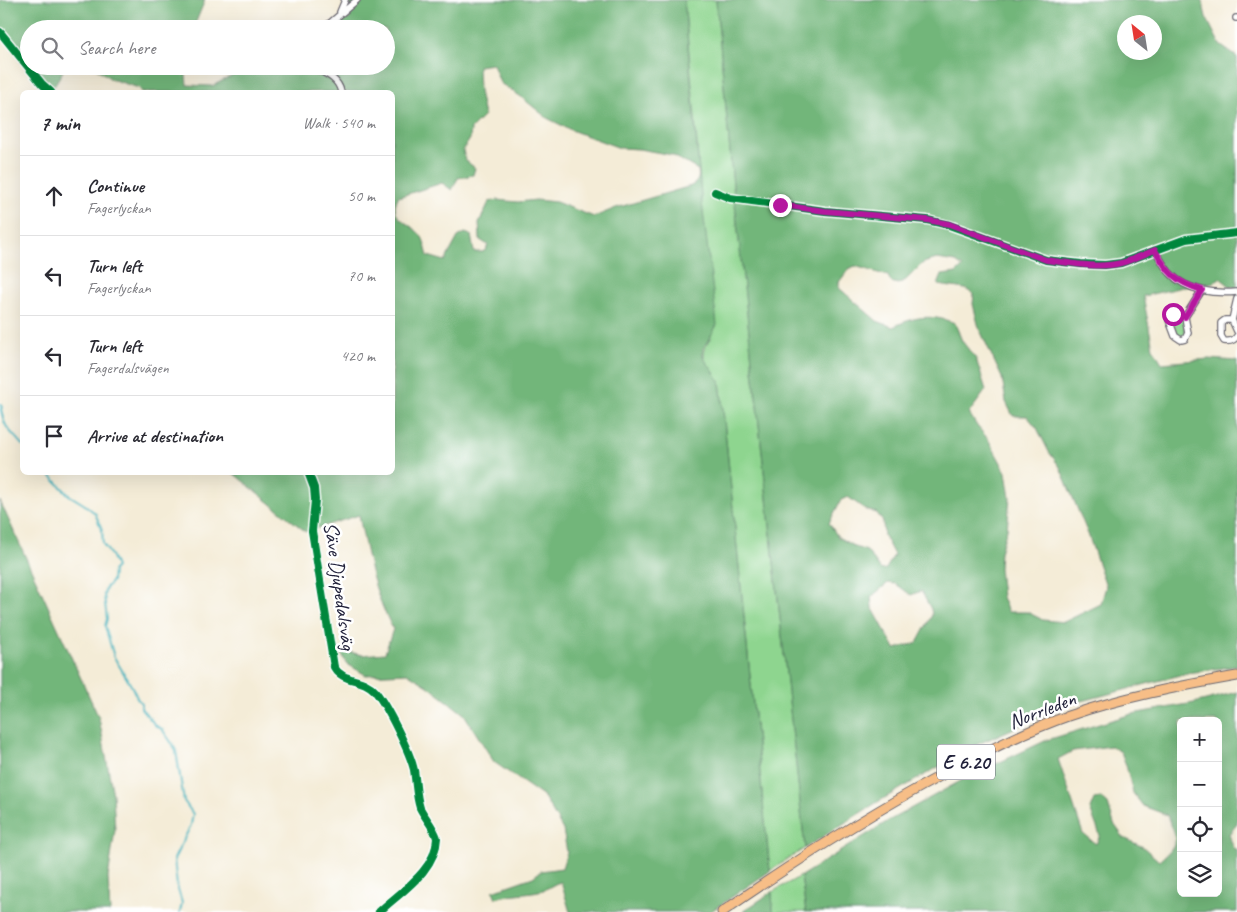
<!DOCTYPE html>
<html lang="en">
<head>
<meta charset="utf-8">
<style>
  body { margin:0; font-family:Caveat,sans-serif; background:#f7f7f7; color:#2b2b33 }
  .controls { position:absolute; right:15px; bottom:15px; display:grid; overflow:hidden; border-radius:8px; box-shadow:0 5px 20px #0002 }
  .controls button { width:45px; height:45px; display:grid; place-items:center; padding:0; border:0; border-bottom:1px solid #e1e1e2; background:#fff; color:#2b2b33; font:25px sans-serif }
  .compass { position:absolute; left:1117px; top:15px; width:45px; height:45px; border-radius:50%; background:#fff; box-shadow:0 5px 20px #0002; rotate:330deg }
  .stop { position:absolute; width:15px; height:15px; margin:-11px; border:4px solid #b5179e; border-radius:50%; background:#fff }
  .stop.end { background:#b5179e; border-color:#fff; box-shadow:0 1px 5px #0008 }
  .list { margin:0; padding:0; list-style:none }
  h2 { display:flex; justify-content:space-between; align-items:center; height:65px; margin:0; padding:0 20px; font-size:21px }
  h2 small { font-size:16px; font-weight:400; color:#7c7c81 }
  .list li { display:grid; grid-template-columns:32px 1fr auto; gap:15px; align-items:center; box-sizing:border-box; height:80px; padding:0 20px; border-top:1px solid #e1e1e2 }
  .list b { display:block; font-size:19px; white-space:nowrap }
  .list p { margin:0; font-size:16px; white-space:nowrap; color:#7c7c81 }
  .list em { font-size:16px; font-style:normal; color:#7c7c81 }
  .icon { flex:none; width:28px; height:28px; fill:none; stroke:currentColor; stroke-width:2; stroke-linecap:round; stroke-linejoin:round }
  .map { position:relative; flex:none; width:1237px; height:912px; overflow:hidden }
  .search { position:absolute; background:#fff; box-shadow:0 5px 20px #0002; left:20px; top:20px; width:375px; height:55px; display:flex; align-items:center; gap:12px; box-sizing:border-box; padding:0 18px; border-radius:28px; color:#7c7c81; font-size:19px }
  .panel { position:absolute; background:#fff; box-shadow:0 5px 20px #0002; left:20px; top:90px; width:375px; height:385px; border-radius:8px }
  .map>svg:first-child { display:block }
  .green { fill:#8ed58f; stroke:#587c65 }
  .forest { fill:#72b67a; stroke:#4a6c5a; fill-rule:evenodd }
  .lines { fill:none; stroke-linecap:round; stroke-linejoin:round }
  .stream { stroke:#45b4bf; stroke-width:2 }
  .minor-casing { stroke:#6c6972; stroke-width:8 }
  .trunk-casing { stroke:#6c6972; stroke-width:11 }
  .minor { stroke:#fff; stroke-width:5.5 }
  .trunk { stroke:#f7be87; stroke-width:9 }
  .cycleway-casing { stroke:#fff; stroke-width:11 }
  .cycleway { stroke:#00873e; stroke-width:8 }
  .route { stroke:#b5179e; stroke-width:6 }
  .labels { text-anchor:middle; stroke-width:5; stroke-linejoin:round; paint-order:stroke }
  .shield { fill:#fff; stroke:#646476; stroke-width:1 }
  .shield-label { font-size:20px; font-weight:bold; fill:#22223b }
  .street-label { font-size:21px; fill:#22223b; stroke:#fff }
</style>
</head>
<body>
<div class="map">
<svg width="1237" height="912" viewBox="0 0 1237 912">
  <rect width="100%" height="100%" fill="#fff"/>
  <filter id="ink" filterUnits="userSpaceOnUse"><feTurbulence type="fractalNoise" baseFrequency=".02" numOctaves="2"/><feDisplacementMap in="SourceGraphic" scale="10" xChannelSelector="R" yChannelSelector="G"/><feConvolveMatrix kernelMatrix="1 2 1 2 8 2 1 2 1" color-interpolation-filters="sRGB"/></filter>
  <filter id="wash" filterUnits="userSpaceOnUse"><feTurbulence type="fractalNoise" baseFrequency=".0096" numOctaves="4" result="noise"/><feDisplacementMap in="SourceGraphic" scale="20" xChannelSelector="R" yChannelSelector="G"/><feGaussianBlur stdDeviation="1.12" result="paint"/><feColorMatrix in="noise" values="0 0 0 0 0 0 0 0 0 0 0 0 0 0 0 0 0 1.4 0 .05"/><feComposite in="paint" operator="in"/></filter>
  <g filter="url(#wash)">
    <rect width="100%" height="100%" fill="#f4ecd7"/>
    <path class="green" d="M684,0h32l17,185 72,663 -35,23 -50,-490c-14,-20 -23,-22 -9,-44l-16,-220z
      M1176,315l8,5 2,17 -7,1 -8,-18z
      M801,876l5,36h-33l-1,-20z"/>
    <path class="forest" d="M0,0h205l-12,29h-164v33l-29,-35z
      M351,0h333l17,194 16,131 -14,24v8l17,24 50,490 -60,41h-140l-9,-30c-7,1 -11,6 -18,8 -16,4 -31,3 -47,8l-3,-7 40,-14 8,-6 21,-3 5,-16 -4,-22 -19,-33 -50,-35 -30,-48 -36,-28 -21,-13 -41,2 -19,-11 -8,-14 24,5 22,-2 8,-24c-20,-38 -26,-73 -34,-114l-53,17 -73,-59 159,-1v-380h-250l-3,-4 -28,-9 -18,-13h92l2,19 25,1 40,-20h134v-37h-58l22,-11zM493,64l7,19 20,13 27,22 24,12 49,18 19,1 33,6 26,15c1,8 1,11 -7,16l-75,22 -22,9 -38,-15 -20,-2 -18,2 -21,-2 -8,2 -10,21 1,17 8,5 -2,5 -4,2h-8l-3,-17 -6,-2 -7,4 -13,24 -17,-5c-2,-6 -3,-14 -6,-19 -10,-15 -35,-17 -24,-40l44,-14 10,7 6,-12 15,-3 2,-7 -10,-8 -2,-10 7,-11 1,-10 13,-13 -5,-25 -1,-25z
      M716,0h486l4,17 14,28 17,12v231l-7,-2 -10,-8 -10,6 -27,3 -40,9 10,52 9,15 47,-4 28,2v305l-49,7 -102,27 -15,3 -93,41 -102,59 -71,45 -72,-663zM1124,22h30v30h-30zM937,259l19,3 7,5 -7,6 -14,2 -4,10 27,4 9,5 -1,10 6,24 23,50 4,24 7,14h14l10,12 12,24 11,15 28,67 18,52 -5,18 -37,18 -21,-2 -16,-8h-19l-6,-15 -3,-29 1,-16 7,-23 3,-31 -4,-26 -18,-33 -11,-13 -8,-13 17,-23 -10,-31 -14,-18 -7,-18c-24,-9 -40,-7 -62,4l-16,-6 -38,-33v-6l10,-13 6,-3 33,10 3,6 7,2 8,-4 17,-17zM848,497l18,13 11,3 6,9 1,14 10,19 -8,14 -5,1 -14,-19 -12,-4 -17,-10 -9,-14 12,-23zM888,583l8,1 15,11 10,-4 10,18 1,6 -15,28 -22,6 -23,-42 -1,-10z
      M32,66h34l-14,23z
      M0,501l99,217 14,77 2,35 -7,48 2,34h-110z
      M1237,692v132l-8,10 3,10 3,5h2v63h-431l-5,-36 87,-55 76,-42 83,-39 85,-26 62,-11zM1181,721h37v172h-37zM1111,746l10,6 5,13 7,28 10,13 24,9c9,25 14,27 -8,46l-16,-14 -19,-9 -10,-14 -6,-20 -7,-6 -7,1 -4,10 10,26 -4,9 -13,-10 -25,-75 15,-8z
      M772,892l1,20h-31z"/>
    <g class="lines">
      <path class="stream" d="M0,404l2,3 -1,2c4,22 9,20 21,36
        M47,472l22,23 16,10 10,8 7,17 1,14 9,13 4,10 -3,3 -1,11 -6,7 -2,7 3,24 -2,7 9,31 18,30 6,13 3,2v6l15,18 6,3 11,16 3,6 8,50 9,13 -2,11 -17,34 3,27 5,17 -2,9"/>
    </g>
  </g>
  <g filter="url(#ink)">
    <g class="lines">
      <g class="minor-casing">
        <path id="minor" d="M340,12l5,-12
          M1236,18h1
          M247,26l9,-1 9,4
          M323,29l34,-29
          M0,32l42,52 9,8
          M311,66c12,7 27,11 30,26
          M715,192l15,6 95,13 102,9 22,5 97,35 35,4 24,1 16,-2 65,-24 51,-6
          M1155,250c5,8 9,17 15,23 16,18 44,21 67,19
          M1237,299l-5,21 5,11
          M1185,317l-6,-3h-5l-5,6 6,16 6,4 4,-1 3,-6 -3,-16 17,-27
          M1232,320h-7l-4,3v13l3,5c6,1 10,0 13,-5
          M308,472l6,16 1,12 -3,31 22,136c9,16 29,10 41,24 12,15 35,61 39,79 2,12 2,26 6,38 5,10 14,19 17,30 -1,33 -37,54 -58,74"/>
      </g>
      <g class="trunk-casing">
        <path id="trunk" d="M722,912c72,-50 145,-97 222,-138 40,-22 81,-43 124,-58 55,-19 112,-30 169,-40"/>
      </g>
      <use href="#minor" class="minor"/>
      <use href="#trunk" class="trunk"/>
      <g class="cycleway-casing">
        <path id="cycleway" d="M0,32l42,52 9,8
          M715,192l15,6 95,13 102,9 22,5 97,35 35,4 24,1 16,-2 65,-24 51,-6
          M308,472l6,16 1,12 -3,31 22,136c9,16 29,10 41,24 12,15 35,61 39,79 2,12 2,26 6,38 5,10 14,19 17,30 -1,33 -37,54 -58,74"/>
      </g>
      <use href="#cycleway" class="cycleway"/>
    </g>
  </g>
  <g class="lines" filter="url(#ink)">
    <path class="route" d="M780,205l45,6 102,9 22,4 97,36c24,3 52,9 75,3 12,-3 23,-9 34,-13 13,23 20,32 47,40l-17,27 -6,-3h-6"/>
  </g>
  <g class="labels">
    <rect class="shield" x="937" y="744.5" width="58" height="35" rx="4"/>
    <g class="shield-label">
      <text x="966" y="769">E 6.20</text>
    </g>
    <g class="street-label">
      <text transform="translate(340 586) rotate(82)" y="7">Säve Djupedalsväg</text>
      <text transform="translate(1042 710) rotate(-21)" y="7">Norrleden</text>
    </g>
  </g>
</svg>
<div class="controls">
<button>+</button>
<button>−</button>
<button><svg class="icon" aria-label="locate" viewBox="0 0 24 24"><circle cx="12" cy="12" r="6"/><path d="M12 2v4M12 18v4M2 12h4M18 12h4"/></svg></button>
<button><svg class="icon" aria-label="layers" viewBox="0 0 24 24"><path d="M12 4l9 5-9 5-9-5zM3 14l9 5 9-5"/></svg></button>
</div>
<svg class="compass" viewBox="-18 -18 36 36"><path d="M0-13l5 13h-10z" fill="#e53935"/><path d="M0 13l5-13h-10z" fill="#7c7c81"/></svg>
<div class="stop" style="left:1173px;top:314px"></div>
<div class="stop end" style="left:780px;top:205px"></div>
<div class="search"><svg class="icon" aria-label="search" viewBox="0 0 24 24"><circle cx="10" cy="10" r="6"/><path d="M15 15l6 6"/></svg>Search here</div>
<section class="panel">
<h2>7 min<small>Walk · 540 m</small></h2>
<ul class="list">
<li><svg class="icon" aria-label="ahead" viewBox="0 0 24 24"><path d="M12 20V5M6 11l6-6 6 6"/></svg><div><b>Continue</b><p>Fagerlyckan</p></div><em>50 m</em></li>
<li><svg class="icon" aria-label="left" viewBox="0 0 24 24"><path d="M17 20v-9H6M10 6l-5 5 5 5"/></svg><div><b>Turn left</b><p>Fagerlyckan</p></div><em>70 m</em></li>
<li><svg class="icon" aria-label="left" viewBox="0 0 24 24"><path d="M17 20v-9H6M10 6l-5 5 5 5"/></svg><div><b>Turn left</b><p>Fagerdalsvägen</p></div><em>420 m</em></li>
<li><svg class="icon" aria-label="arrive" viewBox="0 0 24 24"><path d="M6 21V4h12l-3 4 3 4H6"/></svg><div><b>Arrive at destination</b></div></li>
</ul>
</section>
</div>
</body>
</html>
